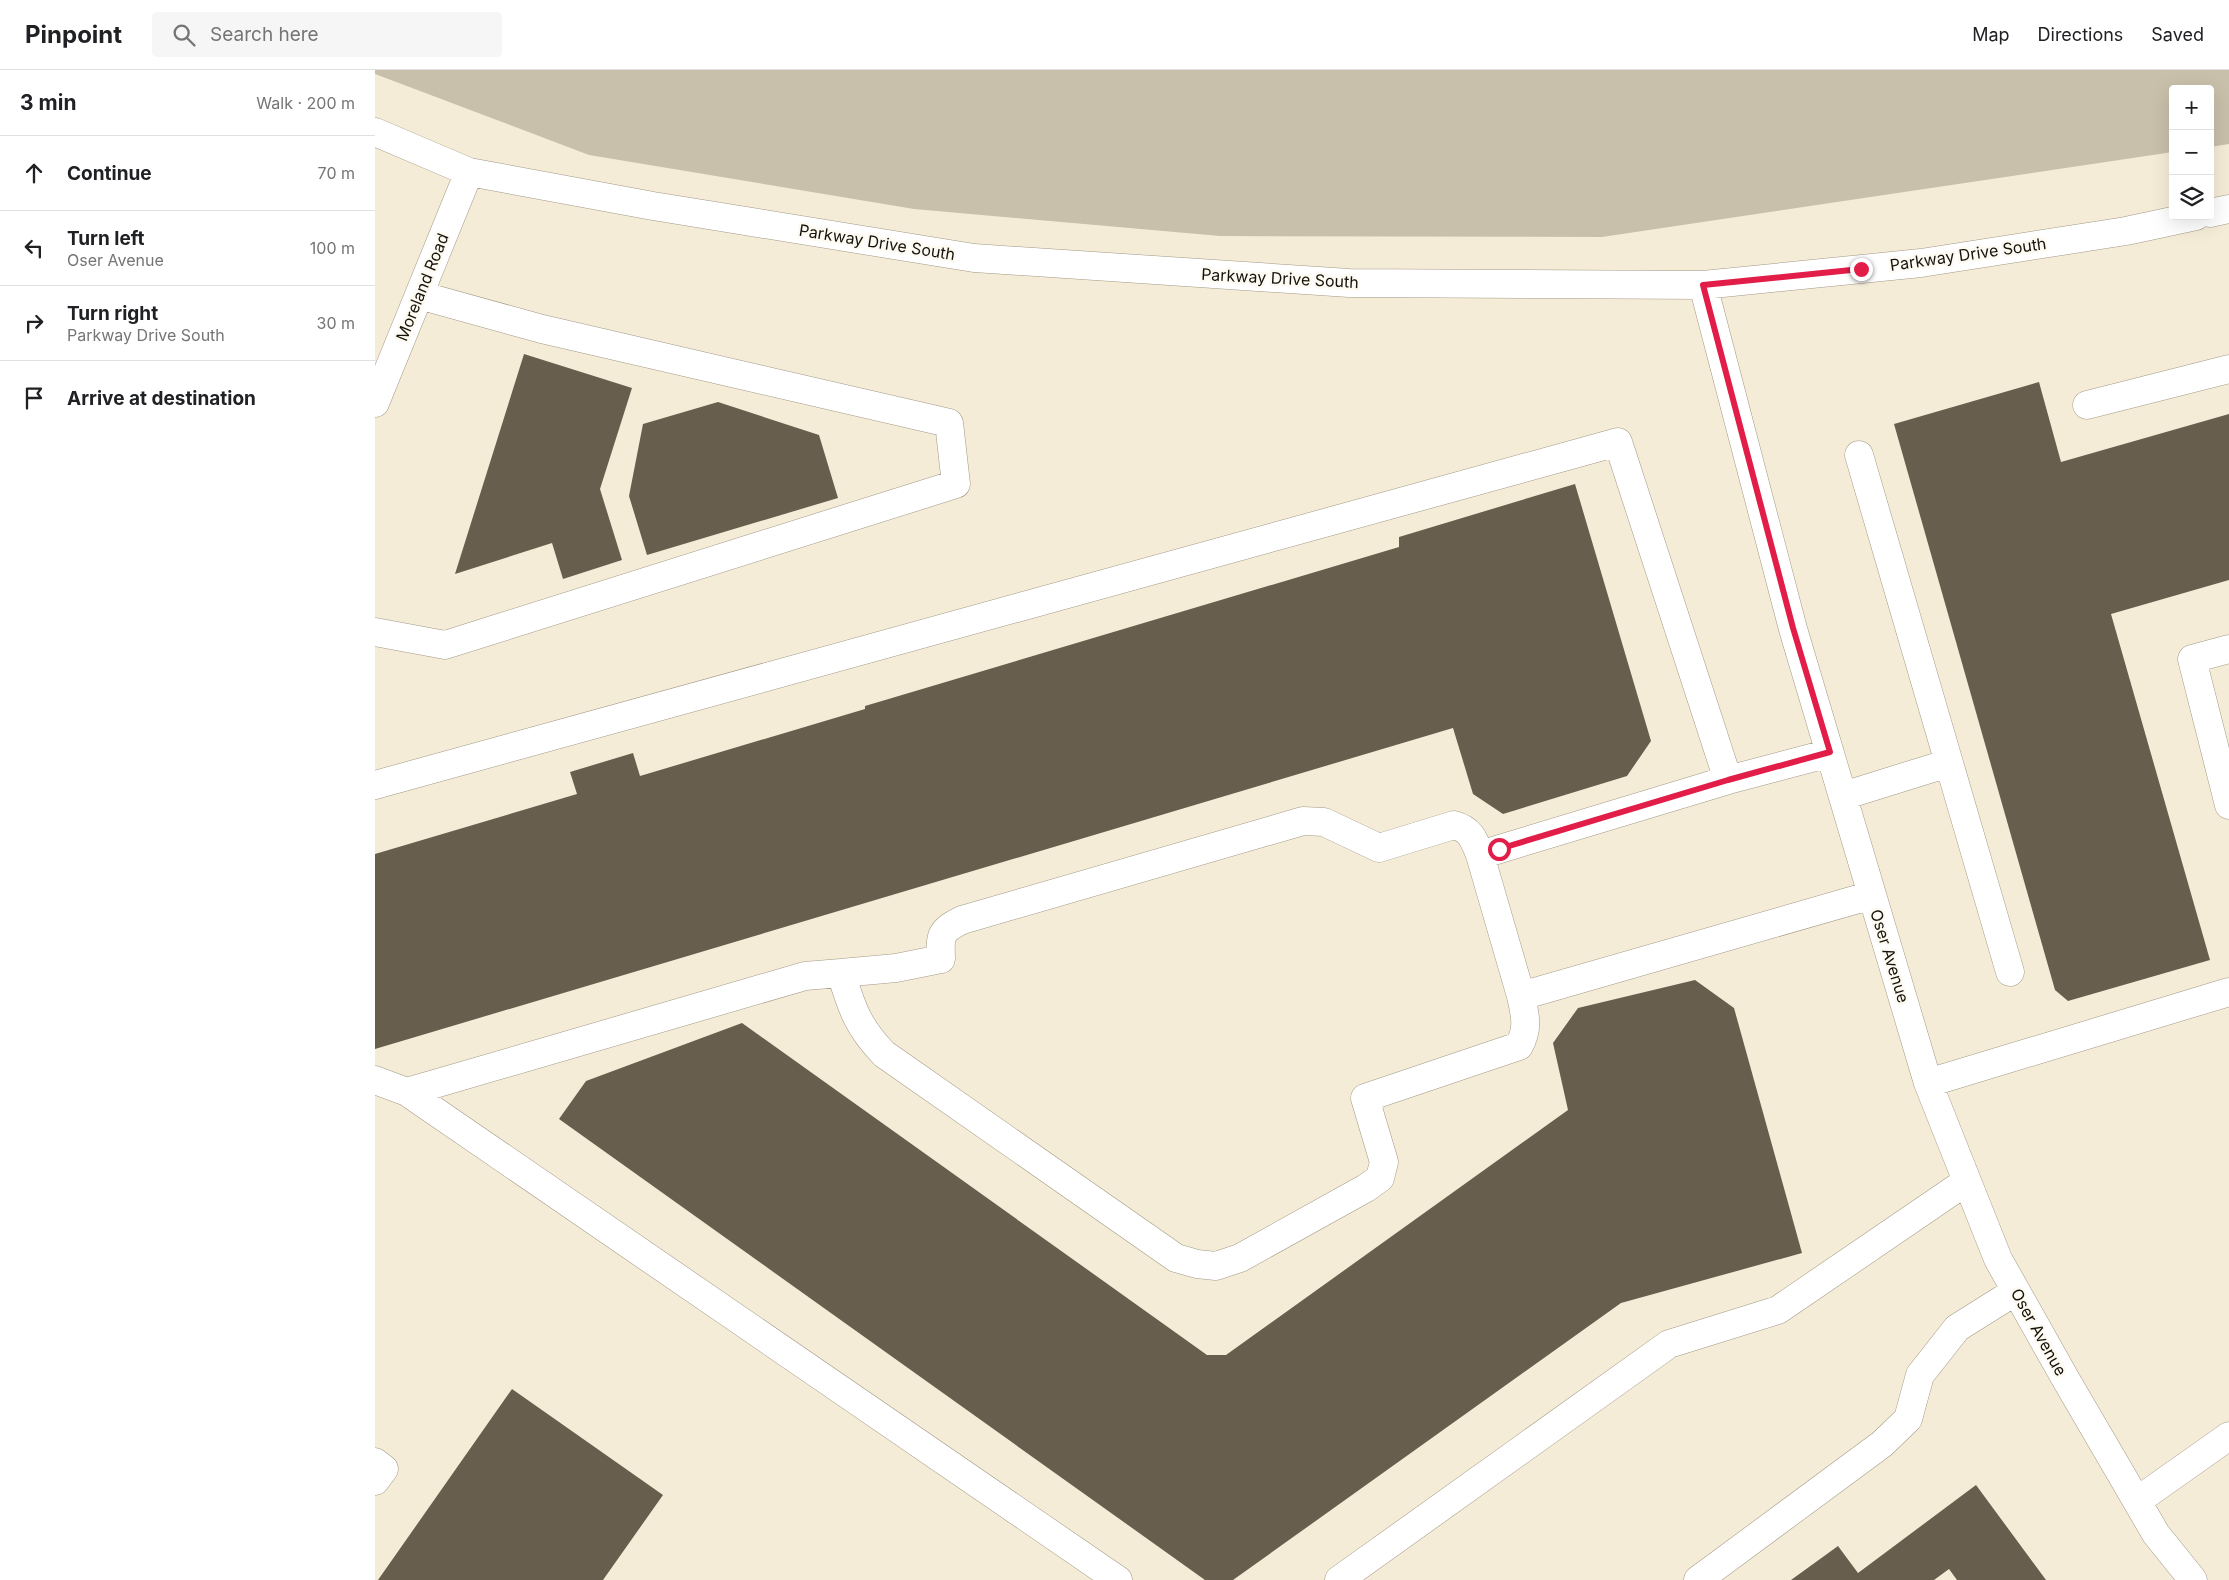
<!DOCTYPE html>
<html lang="en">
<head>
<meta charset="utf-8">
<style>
  body { margin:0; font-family:Inter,sans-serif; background:#f6f6f6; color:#202124 }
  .controls { position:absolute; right:15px; top:15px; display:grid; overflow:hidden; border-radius:5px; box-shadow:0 5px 20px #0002 }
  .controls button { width:45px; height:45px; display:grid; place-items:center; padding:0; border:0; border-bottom:1px solid #e0e0e0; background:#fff; color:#202124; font:25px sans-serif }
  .stop { position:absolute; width:15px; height:15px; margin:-11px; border:4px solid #e11d48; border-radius:50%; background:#fff }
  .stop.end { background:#e11d48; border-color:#fff; box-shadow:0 1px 5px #0008 }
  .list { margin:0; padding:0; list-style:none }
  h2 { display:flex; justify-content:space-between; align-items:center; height:65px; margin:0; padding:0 20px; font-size:21px }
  h2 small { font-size:16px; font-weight:400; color:#757577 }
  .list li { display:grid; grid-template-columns:32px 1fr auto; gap:15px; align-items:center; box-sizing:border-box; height:75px; padding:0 20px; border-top:1px solid #e0e0e0 }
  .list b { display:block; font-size:19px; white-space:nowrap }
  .list p { margin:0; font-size:16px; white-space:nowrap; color:#757577 }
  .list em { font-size:16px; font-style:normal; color:#757577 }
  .icon { flex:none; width:28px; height:28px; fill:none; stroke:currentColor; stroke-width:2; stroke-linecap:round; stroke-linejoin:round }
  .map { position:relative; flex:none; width:1854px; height:1510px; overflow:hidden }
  header { display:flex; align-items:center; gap:30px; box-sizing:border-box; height:70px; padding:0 25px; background:#fff; border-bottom:1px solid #e0e0e0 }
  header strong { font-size:24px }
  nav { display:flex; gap:28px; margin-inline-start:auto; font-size:18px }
  .search { width:350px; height:45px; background:#f6f6f6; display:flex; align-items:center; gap:12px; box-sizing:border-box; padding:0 18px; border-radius:5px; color:#757577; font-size:19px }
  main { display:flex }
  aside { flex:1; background:#fff }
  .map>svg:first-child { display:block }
  .green { fill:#c9c0ab }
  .building { fill:#675e4d }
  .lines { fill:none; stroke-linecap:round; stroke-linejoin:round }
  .minor-casing { stroke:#a29986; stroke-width:29 }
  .minor { stroke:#fff; stroke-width:28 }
  .route { stroke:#e11d48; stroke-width:6 }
  .labels { text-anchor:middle; stroke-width:5; stroke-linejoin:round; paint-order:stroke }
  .street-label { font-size:16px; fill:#15120b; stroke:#fdfaf2 }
</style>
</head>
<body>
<header>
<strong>Pinpoint</strong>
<div class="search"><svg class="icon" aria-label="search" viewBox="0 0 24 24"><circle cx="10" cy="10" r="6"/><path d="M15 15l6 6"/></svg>Search here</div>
<nav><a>Map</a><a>Directions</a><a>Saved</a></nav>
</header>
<main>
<aside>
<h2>3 min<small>Walk · 200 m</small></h2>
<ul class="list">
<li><svg class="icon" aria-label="ahead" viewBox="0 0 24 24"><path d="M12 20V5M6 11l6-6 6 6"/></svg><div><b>Continue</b></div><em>70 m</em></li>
<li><svg class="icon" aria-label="left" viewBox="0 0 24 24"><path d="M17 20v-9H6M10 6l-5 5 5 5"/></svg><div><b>Turn left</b><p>Oser Avenue</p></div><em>100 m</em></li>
<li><svg class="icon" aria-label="right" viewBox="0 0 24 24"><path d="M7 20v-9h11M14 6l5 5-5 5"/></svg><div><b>Turn right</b><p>Parkway Drive South</p></div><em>30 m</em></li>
<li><svg class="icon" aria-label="arrive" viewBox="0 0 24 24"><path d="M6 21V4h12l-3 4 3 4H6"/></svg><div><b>Arrive at destination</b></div></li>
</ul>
</aside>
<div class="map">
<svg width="1854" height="1510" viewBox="0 0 1854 1510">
  <rect width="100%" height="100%" fill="#f5ecd8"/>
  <path class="green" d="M0,0h1854v74l-19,3v-58h-37v63l-571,85 -382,-1 -306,-27 -325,-54 -214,-81z"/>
  <path class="building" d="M149,284l108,34 -32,101 22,71 -59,19 -11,-36 -97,31z
    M1664,312l22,80 168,-48v166l-118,34 99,346 -142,41 -13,-11 -161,-566z
    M343,332l101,33 19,63 -191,57 -18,-59 14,-72z
    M1200,414l76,257 -24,35 -124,38 -30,-20 -20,-66 -1078,321v-195l202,-60 -7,-22 63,-19 7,23 225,-67v-3l534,-159v-10z
    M1320,910l39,28 68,245 -181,50 -388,277h-28l-646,-461 27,-38 156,-58 465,332h19l342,-245 -15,-67 25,-35z
    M137,1319l151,106 -60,85h-225z
    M1601,1415l70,95h-89l-8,-11 -15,11h-143l47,-34 20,27z"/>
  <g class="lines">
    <g class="minor-casing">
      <path id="minor" d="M0,62l94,40 184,34 321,52 375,25 354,2 218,-22 205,-32 70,-15
        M1835,143l19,-4
        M1328,215l90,344 135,454 70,176 67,119 91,156 37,46
        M0,333l94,-231
        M1712,335l142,-36
        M0,562l70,13 511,-161 -7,-61 -407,-94 -123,-34
        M1854,579l-37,10 37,146
        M1574,693l61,209
        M0,715l1243,-343 110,338
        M1468,726l106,-33 -90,-308
        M1105,785l41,141
        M466,903l55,-5 45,-9c-1,-24 -1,-28 21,-39l341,-99 21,1 55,26 75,-23c16,4 20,14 26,30l248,-75 102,-27
        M0,1010l32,12
        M1553,1013l301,-91
        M0,1392l9,7 -9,12
        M1762,1431l92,-65
        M743,1510l-711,-488 398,-116 36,-3c11,36 17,54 43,81l292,204 21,6 19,2 24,-8 126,-70 14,-10 4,-16 -19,-64 154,-52c10,-18 6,-31 2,-50l351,-101
        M964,1510l330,-236 109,-34 189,-129
        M1323,1510l184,-136 26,-25 12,-44 37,-47 59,-37"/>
    </g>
    <use href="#minor" class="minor"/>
  </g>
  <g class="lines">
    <path class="route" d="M1124,779l229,-69 102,-28 -37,-124 -90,-343 158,-16"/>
  </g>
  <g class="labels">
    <g class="street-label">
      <text transform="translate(502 172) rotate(9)" y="6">Parkway Drive South</text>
      <text transform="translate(1593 184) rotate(-8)" y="6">Parkway Drive South</text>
      <text transform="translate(905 208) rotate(3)" y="6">Parkway Drive South</text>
      <text transform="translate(47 217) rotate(-68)" y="6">Moreland Road</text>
      <text transform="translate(1515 886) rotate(73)" y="6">Oser Avenue</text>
      <text transform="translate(1664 1262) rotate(61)" y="6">Oser Avenue</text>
    </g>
  </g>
</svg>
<div class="controls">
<button>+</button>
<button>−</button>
<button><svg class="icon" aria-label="layers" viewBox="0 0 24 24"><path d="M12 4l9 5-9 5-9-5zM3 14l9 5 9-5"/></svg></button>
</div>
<div class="stop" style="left:1124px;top:779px"></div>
<div class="stop end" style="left:1486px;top:199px"></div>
</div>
</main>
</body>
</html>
